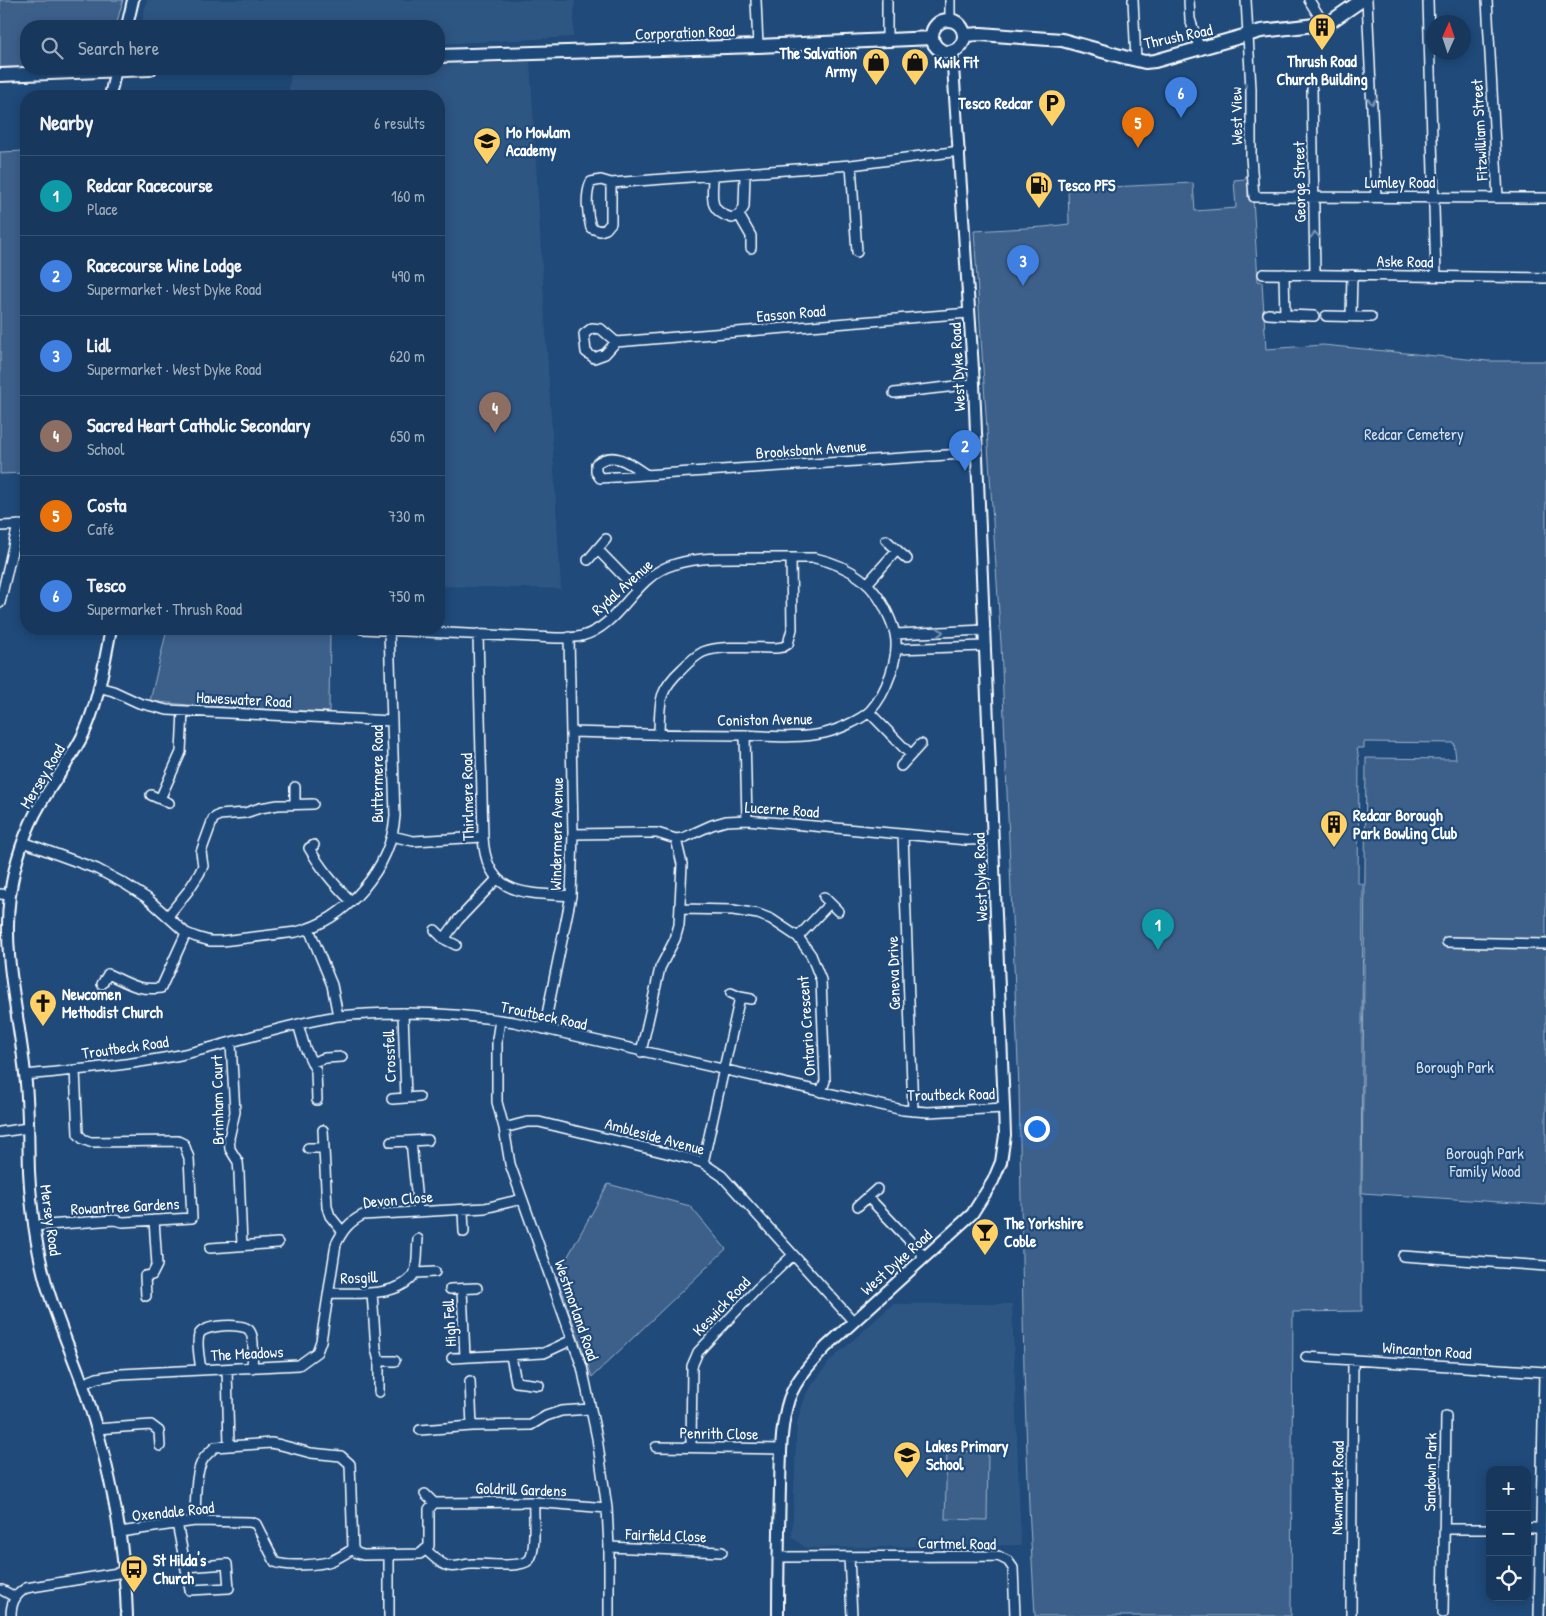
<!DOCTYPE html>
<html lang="en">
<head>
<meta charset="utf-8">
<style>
  body { margin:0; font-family:"Patrick Hand",sans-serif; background:#203f62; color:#f1f3f6 }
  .controls { position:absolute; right:15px; bottom:15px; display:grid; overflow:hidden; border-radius:10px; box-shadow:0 2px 12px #0003 }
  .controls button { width:45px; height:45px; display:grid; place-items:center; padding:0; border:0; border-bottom:1px solid #365272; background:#17385c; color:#f1f3f6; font:25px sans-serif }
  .compass { position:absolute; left:1426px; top:15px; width:45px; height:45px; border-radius:50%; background:#17385c; box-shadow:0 2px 12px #0003; rotate:3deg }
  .you { position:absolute; left:1036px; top:1128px; width:18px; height:18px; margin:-12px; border:4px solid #fff; border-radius:50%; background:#1a73e8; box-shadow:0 0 0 8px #1a73e833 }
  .badge { display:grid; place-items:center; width:32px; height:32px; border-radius:50%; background:#8bbbb9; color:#fff; font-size:16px; font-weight:700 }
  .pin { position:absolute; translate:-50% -41px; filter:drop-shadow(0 1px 2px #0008) }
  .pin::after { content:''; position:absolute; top:26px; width:18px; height:15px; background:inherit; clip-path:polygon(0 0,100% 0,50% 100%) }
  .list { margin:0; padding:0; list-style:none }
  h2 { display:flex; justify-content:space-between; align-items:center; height:65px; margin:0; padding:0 20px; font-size:21px }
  h2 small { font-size:16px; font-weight:400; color:#9eacbb }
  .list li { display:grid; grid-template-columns:32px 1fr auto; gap:15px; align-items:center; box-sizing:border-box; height:80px; padding:0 20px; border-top:1px solid #365272 }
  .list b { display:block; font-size:19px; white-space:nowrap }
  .list p { margin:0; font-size:16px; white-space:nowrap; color:#9eacbb }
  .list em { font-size:16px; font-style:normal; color:#9eacbb }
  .icon { flex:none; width:28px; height:28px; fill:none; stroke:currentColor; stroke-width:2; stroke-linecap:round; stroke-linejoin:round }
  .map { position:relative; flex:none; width:1546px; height:1616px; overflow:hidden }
  .search { position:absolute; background:#17385c; box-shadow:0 2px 12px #0003; left:20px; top:20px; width:425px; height:55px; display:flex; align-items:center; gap:12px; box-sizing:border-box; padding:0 18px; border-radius:20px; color:#9eacbb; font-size:19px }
  .panel { position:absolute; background:#17385c; box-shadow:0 2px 12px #0003; left:20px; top:90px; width:425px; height:545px; border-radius:20px }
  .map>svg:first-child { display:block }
  .built { fill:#2e5683 }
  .green { fill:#3c618b; stroke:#9eb0c5 }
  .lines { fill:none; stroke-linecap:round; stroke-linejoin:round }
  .minor-casing { stroke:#fff; stroke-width:12 }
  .tertiary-casing { stroke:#fff; stroke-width:14 }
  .primary-casing { stroke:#fff; stroke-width:16 }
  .minor { stroke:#1f4a7a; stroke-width:9 }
  .tertiary { stroke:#1f4a7a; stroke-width:10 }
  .primary { stroke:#1f4a7a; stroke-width:12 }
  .oneway { stroke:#7992af }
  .labels { text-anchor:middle; stroke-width:4.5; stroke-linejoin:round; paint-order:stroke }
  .street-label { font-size:16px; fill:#fff; stroke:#1f4a7a }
  .poi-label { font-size:16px; font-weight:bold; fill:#fff; stroke:#1f4a7a; text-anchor:start }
  .park-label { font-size:16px; fill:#d8dfe8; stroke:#1f4a7a }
</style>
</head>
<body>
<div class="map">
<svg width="1546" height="1616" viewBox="0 0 1546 1616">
  <rect width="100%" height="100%" fill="#1f4a7a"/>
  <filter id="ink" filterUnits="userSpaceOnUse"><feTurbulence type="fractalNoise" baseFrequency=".02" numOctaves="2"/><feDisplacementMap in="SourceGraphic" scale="10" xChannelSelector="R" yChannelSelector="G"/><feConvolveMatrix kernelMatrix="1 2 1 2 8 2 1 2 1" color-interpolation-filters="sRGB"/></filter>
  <g filter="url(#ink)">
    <path class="built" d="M147,0h428l-2,37 -134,7v-18h-298z
      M530,62l31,527 -122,-3v-490h-151l3,-25 53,-2h95v-4z
      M893,1304h119l9,241 -215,3 -14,-11 5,-115 10,-30 24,-32z"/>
    <path class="green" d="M0,0h123l-7,26h-90v42l-26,1z
      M26,151v322l-26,1v-322z
      M1246,176h5c0,8 -4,14 -3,22h5l5,83 4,1 4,67 57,-4 165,16h58v844l-184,-12 4,-435 90,1 -2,-16 -90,-1v6h-7l2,13 -1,122 5,1 -2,311h1v116l-69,1 -2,304h-256l-6,-110 -5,-136 -5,-281 -18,-445 -27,-413 70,-4 25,-3 -1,-35 125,-6 2,28 41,-3 -2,-28 11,-1z
      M167,629h163l-1,83 -141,-7 -38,-4z
      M608,1184l82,22 36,43 -134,128 -35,-101z
      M947,1451l41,1 -1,68 -42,-1z"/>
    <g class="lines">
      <g class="minor-casing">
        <path id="minor" d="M756,0l2,46
          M887,0v39
          M1133,0l3,60
          M1189,0l1,19 10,31
          M1246,0l5,89v68l3,40 292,1
          M1309,0l15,24
          M1367,0l9,197
          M1428,0l8,276
          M1487,0l11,198
          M950,20v-20
          M1312,89l3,185
          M851,165l6,87
          M713,175c0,22 -6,36 19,43l7,-3 5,-8 1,-34
          M611,183v40l-5,6 -6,2 -9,-3c-4,-14 -6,-33 0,-46l10,-2 10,3 240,-18 109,-14
          M739,215l12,21v12
          M1263,274l283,4
          M1268,314l17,1 -1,-41
          M1285,315l29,1
          M1326,316l45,1
          M1351,317l1,-42
          M616,342l-15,-13 -9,-1 -8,6 2,18 8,6 11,-4 11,-12 353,-29
          M894,393l80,-9
          M647,475c-16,-10 -33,-26 -51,-11v8l4,6 377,-25
          M0,526l26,-1
          M886,540l21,19
          M597,549l40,41
          M588,560l18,-21
          M867,584l30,-34
          M0,603l18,-78
          M362,629l194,9c9,0 18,0 26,-2 37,-10 51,-55 85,-69 25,-10 52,-9 79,-9 23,0 46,0 69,0 36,8 61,26 75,61 2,5 4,10 5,15 5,23 -9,60 -25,77 -9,9 -33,19 -45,22 -26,6 -56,3 -83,2 -57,0 -114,-1 -171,-3
          M478,634l5,203c3,59 41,56 88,59
          M895,634l90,-4
          M896,649l89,-3
          M98,687l15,4 26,12 28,7 225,11
          M869,712l42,43
          M659,735c1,-32 -2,-43 23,-66 6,-6 13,-13 21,-17 17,-7 54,-4 73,-4l7,-1 5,-3 4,-15 -1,-71
          M745,735l2,85
          M901,766l20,-22
          M151,795l18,8
          M160,799l21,-47 2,-41
          M295,804v-17
          M573,834l70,-1h14l19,6 7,-1 29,-13 14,-4 21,-1 220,20 26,-1
          M903,834l10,277
          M392,836l21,5 70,-4
          M23,842l74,27 28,15 22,14 39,35 10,4 14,4h12l74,-9c51,-12 95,-64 99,-116l-6,-186
          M314,845l-5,3c13,22 24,35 42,53
          M0,894l10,1
          M824,897l14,14
          M681,909l52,1 25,4 13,5 27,18 13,18 10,25 4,101 -4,11
          M168,916l20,-25 11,-17 4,-8 -2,-14 12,-33 6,-4 26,-2 15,-5 18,-3 35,-1
          M309,929l23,56 6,31
          M435,930l9,9 12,6
          M798,937l32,-34
          M444,939l14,-19 39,-41
          M1447,942l99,2
          M102,984l6,-10c20,9 30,17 53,14l25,-55
          M731,993l9,4 11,2
          M403,1013l3,85
          M500,1020l-3,19v63l7,26 6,36 72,203 15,71 10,70 2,39v69
          M298,1024l7,24 11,23 1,29
          M544,1029l27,-133 2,-62 -4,-197
          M231,1044l4,68 -6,26 1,11 8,13 1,11 3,72
          M641,1052l19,-84 15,-29 4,-14 3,-61 -6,-25
          M313,1062l12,-4 17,-1
          M25,1075c52,-5 105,-10 155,-20 51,-11 100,-29 152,-38 11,-2 23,-2 34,-3 50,-3 98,0 148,8l389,88 25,2 76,-4
          M392,1099l27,-2
          M504,1128l23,-6h12l152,37 12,4 19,13 131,145
          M323,1130l4,77 3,9 12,15
          M0,1132l28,-4
          M411,1141l7,71
          M391,1142l37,-2
          M308,1148h16
          M703,1163l37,-166
          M868,1197l56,59
          M858,1206l19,-17
          M463,1210l1,22
          M34,1226l80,-6 9,2 69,-4 -3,-60 -5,-14 -6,-3 -88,1 -7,-3 -5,-5 -3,-64
          M210,1248l68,-5
          M1403,1256l143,10
          M415,1273l20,-1
          M450,1289l27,-1
          M462,1289l3,68
          M329,1293c24,0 70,5 85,-19 4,-7 3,-26 4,-35
          M372,1293l4,56 3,12v31
          M146,1296l-1,-20 7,-1 5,-10 -3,-45
          M511,1356l5,26 23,3
          M1306,1357l240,15
          M452,1358l92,-5 28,-13
          M379,1361h16
          M227,1369l2,77 42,-3 10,2 30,8 30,3 9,8 3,85 4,4 6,2 57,-1 9,-8v-37l5,-6 100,-1 73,6
          M201,1370c-1,-10 -5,-26 -2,-35 4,-11 44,-12 50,-5 7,8 3,28 3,38
          M470,1381l2,45
          M82,1384l15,-6 24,-4 178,-9 18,-13 4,-11 15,-97c7,-14 13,-22 27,-29l122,-7 37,-9
          M96,1429l55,-4 8,6 1,15
          M420,1430l52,-4 59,-1 15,-9 15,-5 29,-2
          M656,1447l125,2
          M691,1447l1,-81 6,-14 59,-63 36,-34
          M425,1494l9,9
          M195,1521c1,-18 -1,-49 9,-63 3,-4 8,-8 11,-11l14,-1
          M177,1523l13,67 39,-2 -2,-24 -41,3
          M1527,1528h14
          M1444,1529h46
          M120,1532l75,-11 55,1 6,2 19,38c10,5 46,3 56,-1 8,-3 15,-8 22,-12
          M609,1547l113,5
          M426,1550c6,5 14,14 22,16 8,2 15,-2 23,-2 13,-1 49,5 58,-4 8,-9 4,-45 5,-58
          M389,1555v61
          M778,1557l220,-1 10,5 5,7 2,48
          M849,1557l3,59
          M2,1590l13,7
          M1443,1613l3,-197
          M11,1616c0,-13 4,-21 15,-28l98,-16
          M1351,1616l2,-256
          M1539,1616l5,-244"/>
      </g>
      <g class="tertiary-casing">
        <path id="tertiary" d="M127,26l6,-26
          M110,96l6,-27
          M111,629c-7,34 -12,72 -27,104 -12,25 -29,46 -43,70 -16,27 -27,61 -31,92 -8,60 9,119 15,179 4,32 3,65 4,97 2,38 7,76 17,112 10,35 25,68 37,102 25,74 42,152 44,231
          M778,1616c0,-43 1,-87 2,-130 1,-29 0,-59 9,-87 7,-20 23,-37 37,-52l146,-133 21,-33 8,-19 4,-27 -1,-27 -30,-724 -22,-333"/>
      </g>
      <g class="primary-casing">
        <path id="primary" d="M932 36a16 16 0 1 1 32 0a16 16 0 1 1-32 0Z
          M964,35l17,-1 81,6 62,17 21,5 10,-1 106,-30 63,-7 6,-2 32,-22
          M439,56l319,-10 174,-8
          M0,75l150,-6"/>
      </g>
      <use href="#minor" class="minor"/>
      <use href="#tertiary" class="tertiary"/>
      <use href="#primary" class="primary"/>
    </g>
    <defs><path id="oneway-chevron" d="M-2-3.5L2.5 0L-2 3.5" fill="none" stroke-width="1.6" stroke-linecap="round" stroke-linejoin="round" transform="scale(1.25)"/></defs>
    <g class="oneway">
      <use href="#oneway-chevron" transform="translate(1372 101) rotate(87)"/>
      <use href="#oneway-chevron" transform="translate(1315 235) rotate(-91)"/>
      <use href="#oneway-chevron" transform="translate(940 632) rotate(-2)"/>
    </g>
  </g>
  <defs>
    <g id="building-pin" transform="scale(1.4375)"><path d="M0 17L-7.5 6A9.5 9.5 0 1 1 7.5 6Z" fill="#ffd166" stroke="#1f4a7a"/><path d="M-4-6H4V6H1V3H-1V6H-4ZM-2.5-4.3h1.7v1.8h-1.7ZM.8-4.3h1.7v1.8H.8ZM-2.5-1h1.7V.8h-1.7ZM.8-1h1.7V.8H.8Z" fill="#111"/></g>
    <g id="shop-pin" transform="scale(1.4375)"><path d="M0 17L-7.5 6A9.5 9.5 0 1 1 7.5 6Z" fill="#ffd166" stroke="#1f4a7a"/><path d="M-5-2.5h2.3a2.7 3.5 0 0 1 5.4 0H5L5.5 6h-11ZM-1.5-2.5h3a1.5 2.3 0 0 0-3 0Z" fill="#111"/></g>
    <g id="parking-pin" transform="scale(1.4375)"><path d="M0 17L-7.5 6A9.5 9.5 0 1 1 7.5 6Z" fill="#ffd166" stroke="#1f4a7a"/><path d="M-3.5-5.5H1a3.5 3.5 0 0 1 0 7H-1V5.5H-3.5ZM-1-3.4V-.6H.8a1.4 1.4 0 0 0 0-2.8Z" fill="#111"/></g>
    <g id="school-pin" transform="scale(1.4375)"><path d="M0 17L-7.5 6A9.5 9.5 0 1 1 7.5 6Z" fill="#ffd166" stroke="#1f4a7a"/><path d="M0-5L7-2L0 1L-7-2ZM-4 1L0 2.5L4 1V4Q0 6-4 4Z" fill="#111"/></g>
    <g id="fuel-pin" transform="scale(1.4375)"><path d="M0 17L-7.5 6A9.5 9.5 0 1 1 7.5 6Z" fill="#ffd166" stroke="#1f4a7a"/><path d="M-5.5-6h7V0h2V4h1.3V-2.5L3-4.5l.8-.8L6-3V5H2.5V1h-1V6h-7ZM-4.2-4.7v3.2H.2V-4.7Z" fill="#111"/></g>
    <g id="church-pin" transform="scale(1.4375)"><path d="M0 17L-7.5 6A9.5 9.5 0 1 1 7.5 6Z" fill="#ffd166" stroke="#1f4a7a"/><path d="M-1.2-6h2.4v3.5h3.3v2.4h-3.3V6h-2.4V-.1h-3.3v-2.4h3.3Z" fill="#111"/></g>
    <g id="bar-pin" transform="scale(1.4375)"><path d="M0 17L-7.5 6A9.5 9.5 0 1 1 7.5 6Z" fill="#ffd166" stroke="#1f4a7a"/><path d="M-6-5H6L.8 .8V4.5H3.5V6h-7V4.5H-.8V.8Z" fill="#111"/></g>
    <g id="bus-pin" transform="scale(1.4375)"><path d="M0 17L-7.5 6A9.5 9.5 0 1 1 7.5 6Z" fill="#ffd166" stroke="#1f4a7a"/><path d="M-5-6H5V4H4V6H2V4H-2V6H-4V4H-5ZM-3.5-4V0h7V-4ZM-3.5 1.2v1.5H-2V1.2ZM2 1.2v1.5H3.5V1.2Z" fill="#111"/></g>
  </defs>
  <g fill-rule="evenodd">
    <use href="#building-pin" x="1322" y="27"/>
    <use href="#shop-pin" x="876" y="62"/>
    <use href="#shop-pin" x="915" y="62"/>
    <use href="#parking-pin" x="1052" y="103"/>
    <use href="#school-pin" x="487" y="141"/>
    <use href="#fuel-pin" x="1039" y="185"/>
    <use href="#building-pin" x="1334" y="824"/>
    <use href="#church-pin" x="43" y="1003"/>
    <use href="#bar-pin" x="985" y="1232"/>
    <use href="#school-pin" x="907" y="1455"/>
    <use href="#bus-pin" x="134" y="1569"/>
  </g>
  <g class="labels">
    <g class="street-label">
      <text transform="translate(685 32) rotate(-2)" y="6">Corporation Road</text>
      <text transform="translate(1178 36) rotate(-12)" y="6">Thrush Road</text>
      <text transform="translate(1236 116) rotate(-91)" y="6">West View</text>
      <text transform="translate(1479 130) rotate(-93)" y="6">Fitzwilliam Street</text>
      <text transform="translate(1299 182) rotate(-91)" y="6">George Street</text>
      <text x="1400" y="188">Lumley Road</text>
      <text transform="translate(1405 261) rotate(1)" y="6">Aske Road</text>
      <text transform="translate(791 313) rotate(-5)" y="6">Easson Road</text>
      <text transform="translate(957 367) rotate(-93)" y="6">West Dyke Road</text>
      <text transform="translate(811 449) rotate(-4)" y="6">Brooksbank Avenue</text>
      <text transform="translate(622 587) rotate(-42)" y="6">Rydal Avenue</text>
      <text transform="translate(244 699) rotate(3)" y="6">Haweswater Road</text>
      <text transform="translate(765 719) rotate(-1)" y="6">Coniston Avenue</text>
      <text transform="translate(377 774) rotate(-90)" y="6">Buttermere Road</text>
      <text transform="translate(42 776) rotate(-59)" y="6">Mersey Road</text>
      <text transform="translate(467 797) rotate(-91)" y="6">Thirlmere Road</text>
      <text transform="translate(782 809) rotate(4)" y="6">Lucerne Road</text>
      <text transform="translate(556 834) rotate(-89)" y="6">Windermere Avenue</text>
      <text transform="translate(980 877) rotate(-92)" y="6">West Dyke Road</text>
      <text transform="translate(893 973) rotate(-92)" y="6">Geneva Drive</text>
      <text transform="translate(544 1015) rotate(12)" y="6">Troutbeck Road</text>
      <text transform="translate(806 1026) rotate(-94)" y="6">Ontario Crescent</text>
      <text transform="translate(125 1047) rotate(-8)" y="6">Troutbeck Road</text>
      <text transform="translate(389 1056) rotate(-92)" y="6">Crossfell</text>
      <text transform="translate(951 1094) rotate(-1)" y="6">Troutbeck Road</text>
      <text transform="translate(217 1100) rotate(-91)" y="6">Brimham Court</text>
      <text transform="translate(655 1136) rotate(15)" y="6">Ambleside Avenue</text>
      <text transform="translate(398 1199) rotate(-5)" y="6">Devon Close</text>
      <text transform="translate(125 1206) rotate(-3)" y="6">Rowantree Gardens</text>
      <text transform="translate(51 1220) rotate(82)" y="6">Mersey Road</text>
      <text transform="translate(896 1262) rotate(-42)" y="6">West Dyke Road</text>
      <text transform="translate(359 1277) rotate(-2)" y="6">Rosgill</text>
      <text transform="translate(721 1306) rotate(-46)" y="6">Keswick Road</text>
      <text transform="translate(577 1310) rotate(71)" y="6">Westmorland Road</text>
      <text transform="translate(449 1323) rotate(-93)" y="6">High Fell</text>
      <text transform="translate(1427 1350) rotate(4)" y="6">Wincanton Road</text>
      <text transform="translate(247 1353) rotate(-3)" y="6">The Meadows</text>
      <text transform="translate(719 1433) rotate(1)" y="6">Penrith Close</text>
      <text transform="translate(1430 1472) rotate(-89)" y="6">Sandown Park</text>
      <text transform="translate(1337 1488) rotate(-89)" y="6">Newmarket Road</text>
      <text transform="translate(521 1489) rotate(2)" y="6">Goldrill Gardens</text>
      <text transform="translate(173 1511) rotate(-6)" y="6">Oxendale Road</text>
      <text transform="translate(666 1535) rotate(2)" y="6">Fairfield Close</text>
      <text transform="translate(957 1543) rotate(1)" y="6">Cartmel Road</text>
    </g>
    <g class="poi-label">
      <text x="857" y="59" text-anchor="end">The Salvation<tspan x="857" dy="18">Army</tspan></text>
      <text x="1322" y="67" text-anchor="middle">Thrush Road<tspan x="1322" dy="18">Church Building</tspan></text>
      <text x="934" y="68">Kwik Fit</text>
      <text x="1033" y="109" text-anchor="end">Tesco Redcar</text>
      <text x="506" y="138">Mo Mowlam<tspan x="506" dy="18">Academy</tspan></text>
      <text x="1058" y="191">Tesco PFS</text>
      <text x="1353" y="821">Redcar Borough<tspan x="1353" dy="18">Park Bowling Club</tspan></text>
      <text x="62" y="1000">Newcomen<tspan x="62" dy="18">Methodist Church</tspan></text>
      <text x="1004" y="1229">The Yorkshire<tspan x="1004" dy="18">Coble</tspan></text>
      <text x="926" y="1452">Lakes Primary<tspan x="926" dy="18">School</tspan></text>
      <text x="153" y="1566">St Hilda's<tspan x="153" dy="18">Church</tspan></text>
    </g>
    <g class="park-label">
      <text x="1414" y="440">Redcar Cemetery</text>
      <text x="1455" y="1073">Borough Park</text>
      <text x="1485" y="1159">Borough Park<tspan x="1485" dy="18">Family Wood</tspan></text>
    </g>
  </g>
</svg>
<div class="controls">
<button>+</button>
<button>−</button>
<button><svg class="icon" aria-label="locate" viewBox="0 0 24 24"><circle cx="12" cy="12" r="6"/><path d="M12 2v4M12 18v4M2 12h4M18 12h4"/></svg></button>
</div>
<svg class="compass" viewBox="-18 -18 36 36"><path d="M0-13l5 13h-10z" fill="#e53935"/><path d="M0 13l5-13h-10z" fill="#9eacbb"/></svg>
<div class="you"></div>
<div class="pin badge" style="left:1158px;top:950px;background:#0f9aa8">1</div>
<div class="pin badge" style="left:965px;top:471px;background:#3f7fe0">2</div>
<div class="pin badge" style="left:1023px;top:286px;background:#3f7fe0">3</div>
<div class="pin badge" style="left:495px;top:433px;background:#8d6e63">4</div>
<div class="pin badge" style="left:1138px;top:148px;background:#e8710a">5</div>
<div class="pin badge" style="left:1181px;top:118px;background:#3f7fe0">6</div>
<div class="search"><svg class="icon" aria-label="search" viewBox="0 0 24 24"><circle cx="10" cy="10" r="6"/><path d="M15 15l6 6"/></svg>Search here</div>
<section class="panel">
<h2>Nearby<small>6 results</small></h2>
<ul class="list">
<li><span class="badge" style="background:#0f9aa8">1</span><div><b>Redcar Racecourse</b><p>Place</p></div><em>160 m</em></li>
<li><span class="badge" style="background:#3f7fe0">2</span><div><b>Racecourse Wine Lodge</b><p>Supermarket · West Dyke Road</p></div><em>490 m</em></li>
<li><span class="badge" style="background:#3f7fe0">3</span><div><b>Lidl</b><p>Supermarket · West Dyke Road</p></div><em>620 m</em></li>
<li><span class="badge" style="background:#8d6e63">4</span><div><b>Sacred Heart Catholic Secondary</b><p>School</p></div><em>650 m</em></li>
<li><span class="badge" style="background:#e8710a">5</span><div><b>Costa</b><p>Café</p></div><em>730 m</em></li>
<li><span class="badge" style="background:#3f7fe0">6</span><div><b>Tesco</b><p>Supermarket · Thrush Road</p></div><em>750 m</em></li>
</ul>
</section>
</div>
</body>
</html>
